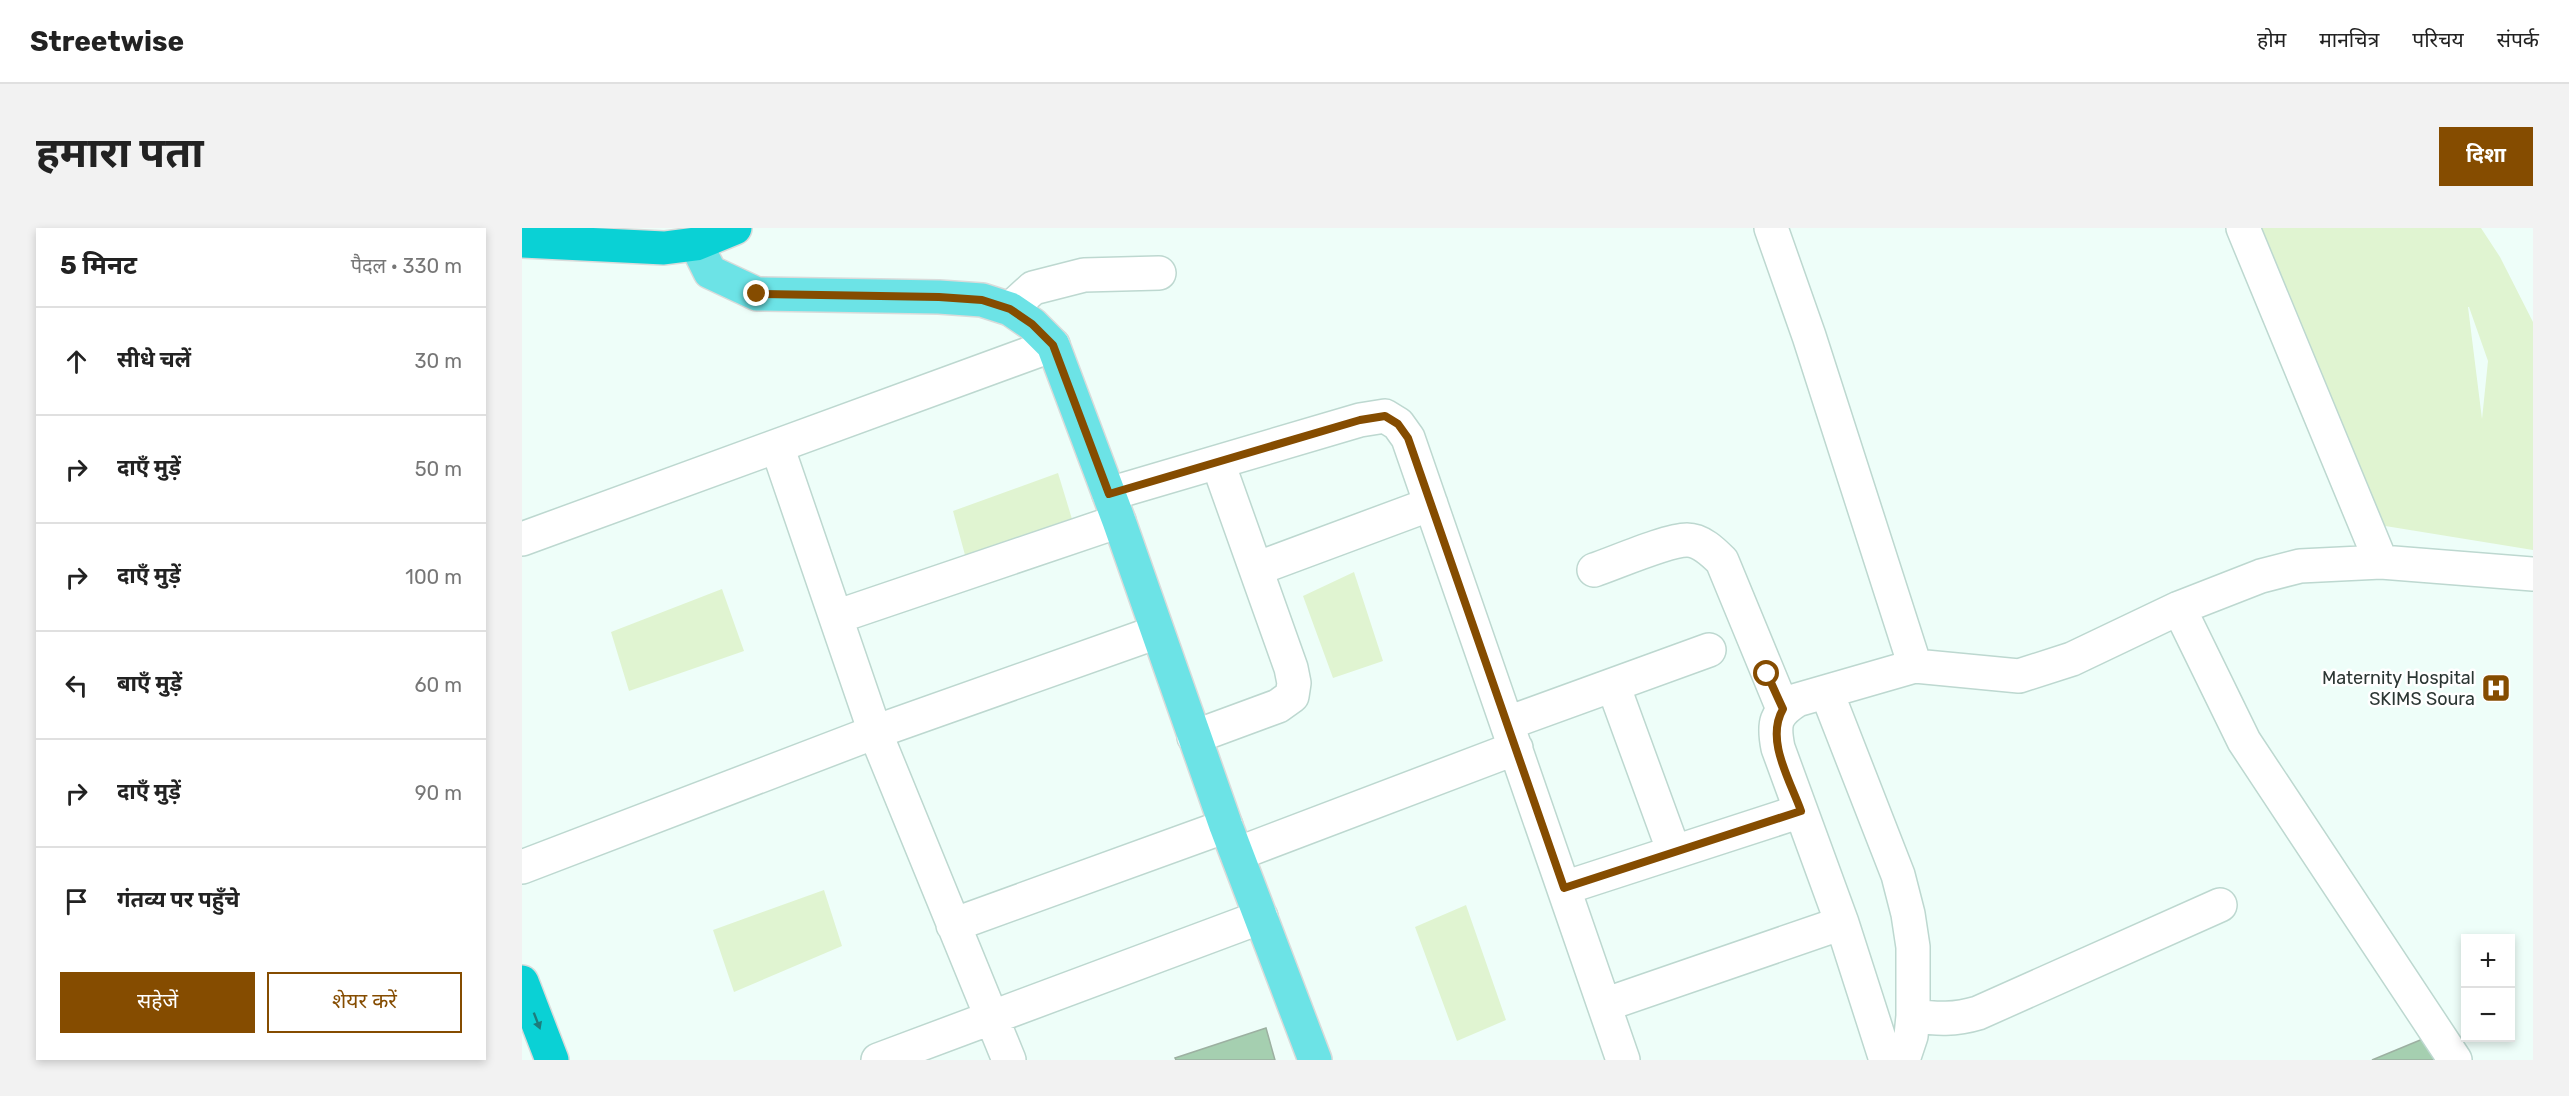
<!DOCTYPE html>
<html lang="hi">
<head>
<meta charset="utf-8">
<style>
  body { margin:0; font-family:Rubik,"Noto Sans Devanagari",sans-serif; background:#f2f2f2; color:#222 }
  .controls { position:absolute; right:18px; bottom:18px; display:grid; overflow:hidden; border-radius:0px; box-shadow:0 3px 9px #0003 }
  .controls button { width:54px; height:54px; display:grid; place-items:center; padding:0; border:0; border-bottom:2px solid #e0e0e0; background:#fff; color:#222; font:30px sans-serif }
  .stop { position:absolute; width:18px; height:18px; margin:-14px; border:4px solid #854c00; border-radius:50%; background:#fff }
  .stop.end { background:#854c00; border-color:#fff; box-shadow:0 2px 6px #0008 }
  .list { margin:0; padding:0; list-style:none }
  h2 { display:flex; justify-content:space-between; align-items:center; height:78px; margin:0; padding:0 24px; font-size:26px }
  h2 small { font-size:20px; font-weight:400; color:#767676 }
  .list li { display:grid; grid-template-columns:39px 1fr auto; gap:18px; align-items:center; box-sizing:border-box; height:108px; padding:0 24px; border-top:2px solid #e0e0e0 }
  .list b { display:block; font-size:22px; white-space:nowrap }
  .list em { font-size:20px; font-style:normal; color:#767676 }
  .actions { display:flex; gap:12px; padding:18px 24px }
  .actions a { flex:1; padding:14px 0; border:2px solid #854c00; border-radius:0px; text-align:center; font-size:21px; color:#854c00 }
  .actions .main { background:#854c00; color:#fff }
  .icon { flex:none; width:33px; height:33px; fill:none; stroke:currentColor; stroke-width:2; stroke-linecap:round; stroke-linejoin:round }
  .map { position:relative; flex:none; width:2011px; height:832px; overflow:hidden; border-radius:0px }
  header { display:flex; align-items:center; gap:36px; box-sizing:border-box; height:84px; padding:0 30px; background:#fff; border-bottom:2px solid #e0e0e0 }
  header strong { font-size:28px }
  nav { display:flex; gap:33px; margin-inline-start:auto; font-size:21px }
  .intro { display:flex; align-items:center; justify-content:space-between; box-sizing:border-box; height:144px; padding:0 36px }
  h1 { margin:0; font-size:42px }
  .button { padding:15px 27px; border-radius:0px; background:#854c00; color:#fff; font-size:21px; font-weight:700 }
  main { display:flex; gap:36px; padding:0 36px }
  aside { flex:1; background:#fff; border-radius:0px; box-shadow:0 3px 9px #0003 }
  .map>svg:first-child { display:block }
  .green { fill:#e0f4d1; fill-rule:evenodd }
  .building { fill:#a5cfb0; stroke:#9cb0a1; stroke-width:1.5 }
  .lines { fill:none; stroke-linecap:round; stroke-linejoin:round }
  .minor-casing { stroke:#bdd8d0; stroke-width:36 }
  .major-casing { stroke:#d9dbda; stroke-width:36 }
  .highway-casing { stroke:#d9dbda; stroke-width:36 }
  .minor { stroke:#fff; stroke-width:33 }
  .major { stroke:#6ce3e6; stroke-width:33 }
  .highway { stroke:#0ad1d5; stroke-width:33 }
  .oneway { fill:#1d7c7c }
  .route { stroke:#854c00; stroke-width:8 }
  .labels { text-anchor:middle; stroke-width:5; stroke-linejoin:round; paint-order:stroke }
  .poi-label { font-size:18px; fill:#2c3734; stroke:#fff; text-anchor:end }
</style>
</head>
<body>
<header>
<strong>Streetwise</strong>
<nav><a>होम</a><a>मानचित्र</a><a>परिचय</a><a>संपर्क</a></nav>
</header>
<div class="intro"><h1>हमारा पता</h1><a class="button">दिशा</a></div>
<main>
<aside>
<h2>5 मिनट<small>पैदल · 330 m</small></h2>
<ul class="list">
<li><svg class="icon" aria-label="ahead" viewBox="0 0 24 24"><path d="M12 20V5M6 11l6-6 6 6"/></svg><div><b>सीधे चलें</b></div><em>30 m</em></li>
<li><svg class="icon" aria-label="right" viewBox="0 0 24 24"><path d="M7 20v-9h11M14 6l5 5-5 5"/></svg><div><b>दाएँ मुड़ें</b></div><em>50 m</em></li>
<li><svg class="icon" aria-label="right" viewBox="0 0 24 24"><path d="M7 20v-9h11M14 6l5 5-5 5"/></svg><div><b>दाएँ मुड़ें</b></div><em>100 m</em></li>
<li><svg class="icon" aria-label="left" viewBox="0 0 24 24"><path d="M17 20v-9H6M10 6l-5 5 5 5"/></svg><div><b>बाएँ मुड़ें</b></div><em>60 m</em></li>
<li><svg class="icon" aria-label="right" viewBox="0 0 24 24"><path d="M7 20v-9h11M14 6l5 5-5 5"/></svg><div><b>दाएँ मुड़ें</b></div><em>90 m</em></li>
<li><svg class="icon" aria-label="arrive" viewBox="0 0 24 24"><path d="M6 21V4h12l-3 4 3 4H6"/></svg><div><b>गंतव्य पर पहुँचे</b></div></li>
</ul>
<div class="actions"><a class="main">सहेजें</a><a>शेयर करें</a></div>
</aside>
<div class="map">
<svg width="2011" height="832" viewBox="0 0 2011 832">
  <rect width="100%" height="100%" fill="#eefef9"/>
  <path class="green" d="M1739,0h220l19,29 33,65v228l-160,-26zM1947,79l19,54 -6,58 -14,-112z
    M536,245l14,46 -107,36 -12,-44z
    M832,344l29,89 -50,17 -30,-82z
    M200,361l22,62 -115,40 -18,-59z
    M302,662l18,56 -108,46 -21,-62z
    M944,677l40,115 -49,21 -42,-114z"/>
  <path class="building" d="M744,800l9,32h-99l-1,-2z
    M1908,808l14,24h-72z"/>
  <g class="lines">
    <g class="minor-casing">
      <path id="minor" d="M1249,0l38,108 106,330
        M1721,0l138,334
        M488,81l23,-21 51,-13 75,-2
        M255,218l98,286 134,328
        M587,266l251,-74 25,-4 13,8 10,14 215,622
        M0,311l531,-194
        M734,341l175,-65
        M1072,342c21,-7 73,-30 93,-30 14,0 26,12 35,21l61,148
        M1657,380l65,133 211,319
        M314,389l283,-96
        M1091,457l61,167
        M1305,465l71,182 10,39 5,33v69l-2,20 -8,24
        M986,495l201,-73
        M672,509l84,-31 14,-10 2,-13 -3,-15 -73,-205
        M715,626l279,-106
        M0,639l353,-135 282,-100
        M1042,660l237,-77
        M431,697l273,-99
        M1082,777l238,-82
        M1391,788c24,3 42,4 65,-3l242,-108
        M356,832l383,-143
        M1364,832l-44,-137 -64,-175c-5,-25 -3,-34 19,-48l118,-34 104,10 53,-17 107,-51 82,-32 39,-10 81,-4 152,12"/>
    </g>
    <g class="major-casing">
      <path id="major" d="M174,16l14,28 47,22 182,3 43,3 28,9 22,15 21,21 66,176 107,305 89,234"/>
    </g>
    <g class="highway-casing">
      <path id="highway" d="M0,13l142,7 32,-4 39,-16
        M0,754l30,78"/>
    </g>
    <use href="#minor" class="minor"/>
    <use href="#major" class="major"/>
    <use href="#highway" class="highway"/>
  </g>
  <defs><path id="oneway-solid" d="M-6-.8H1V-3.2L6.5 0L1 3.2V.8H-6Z" transform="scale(1.5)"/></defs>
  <use class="oneway" href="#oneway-solid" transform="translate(15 793) rotate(69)"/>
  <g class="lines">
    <path class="route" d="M235,66l182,3 43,3 28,9 22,15 21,21 56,149 251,-74 25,-4 13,8 10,14 156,450 237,-77c-11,-31 -36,-71 -18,-102l-16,-35"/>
  </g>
  <defs>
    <g id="hospital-square" transform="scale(1.5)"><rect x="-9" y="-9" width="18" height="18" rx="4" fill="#854c00" stroke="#fff"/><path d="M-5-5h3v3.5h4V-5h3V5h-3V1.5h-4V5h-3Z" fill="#fff"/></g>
  </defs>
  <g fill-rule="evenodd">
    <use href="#hospital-square" x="1974" y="460"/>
  </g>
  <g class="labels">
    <g class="poi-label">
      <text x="1953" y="456">Maternity Hospital<tspan x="1953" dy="21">SKIMS Soura</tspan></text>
    </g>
  </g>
</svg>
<div class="controls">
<button>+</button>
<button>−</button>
</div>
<div class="stop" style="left:1245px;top:446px"></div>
<div class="stop end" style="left:235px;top:66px"></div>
</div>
</main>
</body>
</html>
